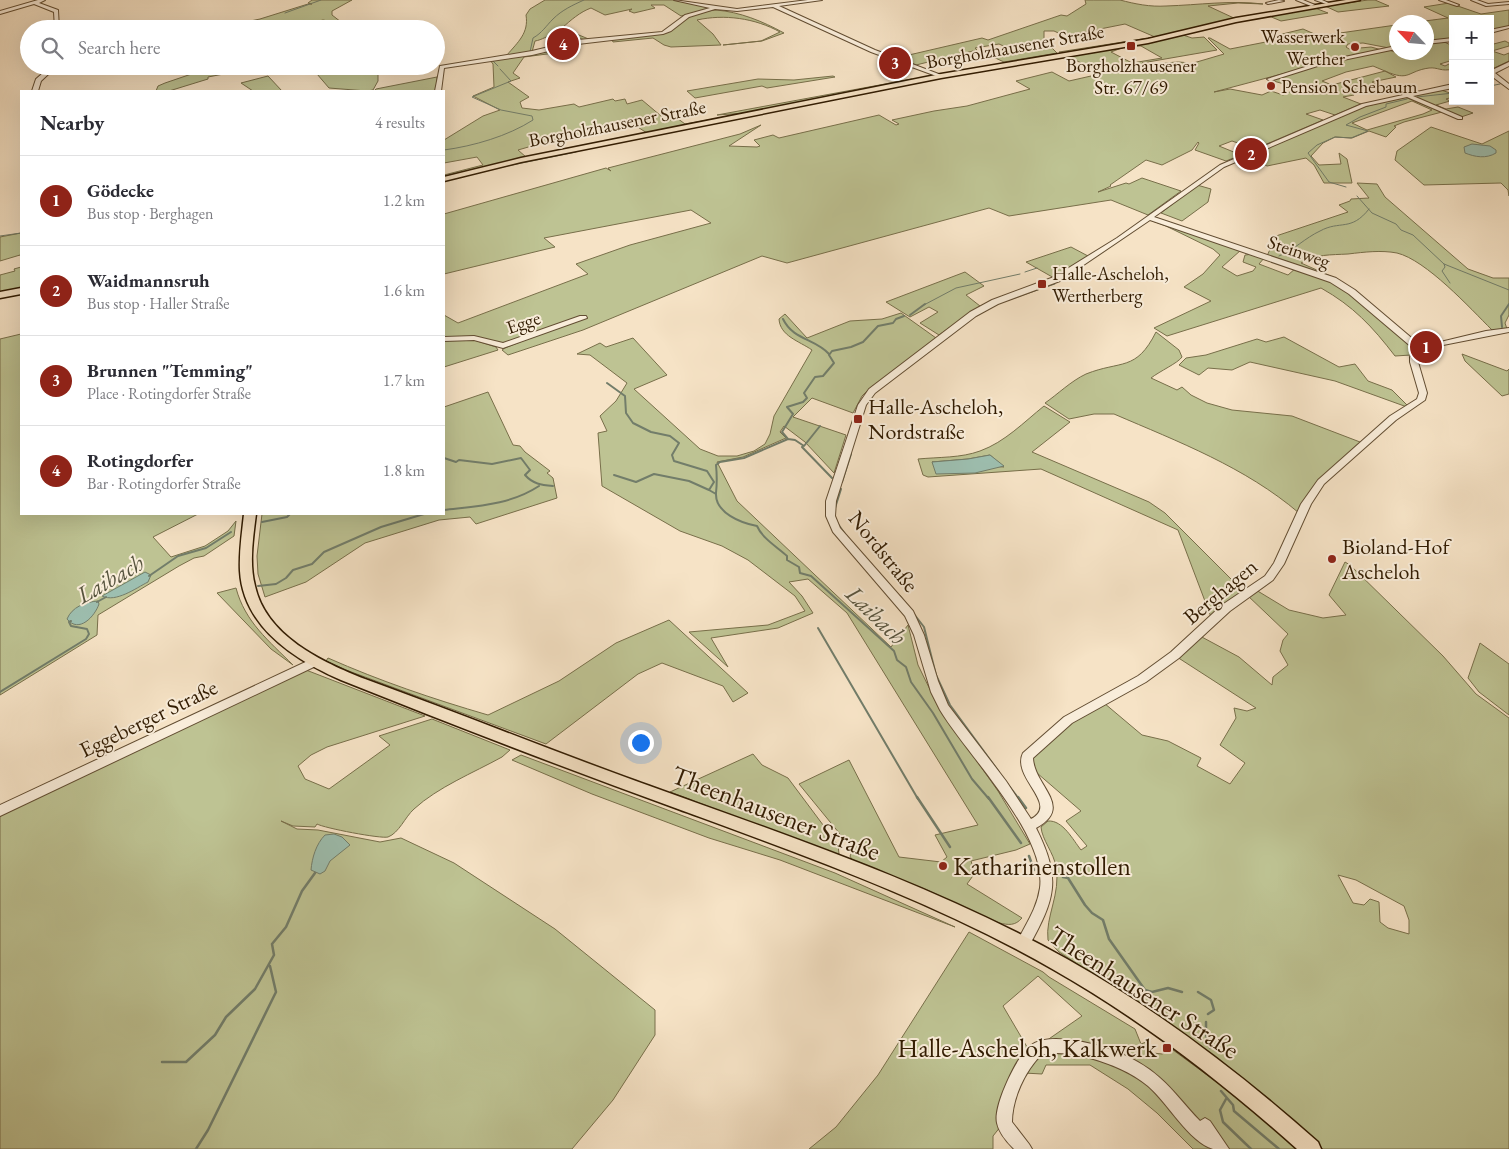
<!DOCTYPE html>
<html lang="en">
<head>
<meta charset="utf-8">
<style>
  body { margin:0; font-family:"EB Garamond",serif; background:#f7f7f7; color:#2b2b33 }
  .controls { position:absolute; right:15px; top:15px; display:grid; overflow:hidden; border-radius:0px; box-shadow:0 5px 20px #0002 }
  .controls button { width:45px; height:45px; display:grid; place-items:center; padding:0; border:0; border-bottom:1px solid #e1e1e2; background:#fff; color:#2b2b33; font:25px sans-serif }
  .compass { position:absolute; left:1389px; top:15px; width:45px; height:45px; border-radius:50%; background:#fff; box-shadow:0 5px 20px #0002; rotate:296deg }
  .you { position:absolute; left:640px; top:742px; width:18px; height:18px; margin:-12px; border:4px solid #fff; border-radius:50%; background:#1a73e8; box-shadow:0 0 0 8px #1a73e833 }
  .badge { display:grid; place-items:center; width:32px; height:32px; border-radius:50%; background:#8f2418; color:#fff; font-size:16px; font-weight:700 }
  .pin { position:absolute; translate:-50% -50%; border:2px solid #fff; box-shadow:0 1px 5px #0006 }
  .list { margin:0; padding:0; list-style:none }
  h2 { display:flex; justify-content:space-between; align-items:center; height:65px; margin:0; padding:0 20px; font-size:21px }
  h2 small { font-size:16px; font-weight:400; color:#7c7c81 }
  .list li { display:grid; grid-template-columns:32px 1fr auto; gap:15px; align-items:center; box-sizing:border-box; height:90px; padding:0 20px; border-top:1px solid #e1e1e2 }
  .list b { display:block; font-size:19px; white-space:nowrap }
  .list p { margin:0; font-size:16px; white-space:nowrap; color:#7c7c81 }
  .list em { font-size:16px; font-style:normal; color:#7c7c81 }
  .icon { flex:none; width:28px; height:28px; fill:none; stroke:currentColor; stroke-width:2; stroke-linecap:round; stroke-linejoin:round }
  .map { position:relative; flex:none; width:1509px; height:1149px; overflow:hidden }
  .search { position:absolute; background:#fff; box-shadow:0 5px 20px #0002; left:20px; top:20px; width:425px; height:55px; display:flex; align-items:center; gap:12px; box-sizing:border-box; padding:0 18px; border-radius:28px; color:#7c7c81; font-size:19px }
  .panel { position:absolute; background:#fff; box-shadow:0 5px 20px #0002; left:20px; top:90px; width:425px; height:425px; border-radius:0px }
  .map>svg:first-child { display:block }
  .green { fill:#bec393; stroke:#786f4a; fill-rule:evenodd }
  .water { fill:#9dbfb0; stroke:#727d6a }
  .lines { fill:none; stroke-linecap:round; stroke-linejoin:round }
  .stream-far2 { stroke:#727d6a; stroke-width:1 }
  .stream-far1 { stroke:#727d6a; stroke-width:2 }
  .stream { stroke:#727d6a; stroke-width:2.5 }
  .minor-casing { stroke:#624d32; stroke-width:2 }
  .major-casing { stroke:#311b01; stroke-width:3 }
  .minor { fill:#f9edda; fill-rule:evenodd }
  .major { fill:#f6e3c6; fill-rule:evenodd }
  .poi-dot { fill:#8f2418; stroke:#f9edda; stroke-width:2 }
  .labels { text-anchor:middle; stroke-width:4; stroke-linejoin:round; paint-order:stroke }
  .far-poi-label { font-size:19px; fill:#311b01; stroke:#f9edda; text-anchor:start }
  .far-street-label { font-size:19px; fill:#311b01; stroke:#f9edda }
  .poi-label { font-size:22px; fill:#311b01; stroke:#f9edda; text-anchor:start }
  .street-label { font-size:22px; fill:#311b01; stroke:#f9edda }
  .water-label { font-size:24px; font-style:italic; fill:#57543e; stroke:#f9edda }
  .near-street-label { font-size:26px; fill:#311b01; stroke:#f9edda }
  .near-poi-label { font-size:26px; fill:#311b01; stroke:#f9edda; text-anchor:start }
</style>
</head>
<body>
<div class="map">
<svg width="1509" height="1149" viewBox="0 0 1509 1149">
  <rect width="100%" height="100%" fill="#f6e3c6"/>
  <filter id="stains"><feTurbulence type="fractalNoise" baseFrequency=".004" numOctaves="4"/><feColorMatrix values="0 0 0 0 .2 0 0 0 0 .09 0 0 0 0 .02 0 0 0 .5 -.17"/></filter>
  <radialGradient id="worn" r=".72"><stop offset=".6" stop-color="#630" stop-opacity="0"/><stop offset="1" stop-color="#630" stop-opacity=".3"/></radialGradient>
  <path class="green" d="M312,0h40l-20,11v4l18,14h-16l-6,-8 -5,-1 -35,9h-76l48,-10 48,-15h4l-4,-1z
    M545,0h129l37,8 -30,8 -17,-11h-13l4,3 -21,5 -5,-2 3,-2 -27,6 -14,-7c-11,4 -20,12 -29,20l29,12c-9,1 -24,-6 -37,-5 -6,0 -12,5 -19,6l-3,11 -25,3c11,-13 22,-22 19,-40l4,-6z
    M1085,0c11,0 25,0 35,0 15,4 30,7 46,6 33,-1 65,-6 97,-2l-25,-1 -30,3 28,13 -80,18 1,1 -95,16 -3,-2 96,-15 -30,-13 -60,12 -11,-5h-10v9l13,13 -53,9 -13,-6 18,-5 -1,-3 -9,-4 -24,4 2,2 -61,15 -20,-7 86,-20 6,2 73,-25 6,1 19,-12z
    M1368,0h7l14,6 -51,6 -13,-6z
    M1449,3l32,11 28,-4v16l-19,5v-12h-37v19l-26,5 -1,-21h-9l31,-4 -24,-11z
    M1315,8l13,5 -47,8 -12,-5z
    M716,10c24,2 46,11 68,23l-22,8 -39,4 38,-4 19,-9c-25,-14 -56,-18 -83,-12l16,14 8,11 -50,2 -7,-2 -11,-7 -40,4 -2,-4 53,-5c11,-3 15,-12 23,-17 9,-4 20,-5 29,-6z
    M1396,25v22l-7,1 -26,-5 -15,1 -2,3 3,2 22,-2 11,3 -25,4 -143,38 16,-3 32,6 9,-4 12,4 15,-7 -28,-8 54,-17 65,-13 19,7 18,-5 1,-8 15,-3 11,5v14l-13,4 5,2 8,-4v7c-12,3 -15,-2 -24,-1 -22,3 -19,14 -44,3l11,6 -24,5 8,4 -29,7 3,2 -11,2 18,7 -26,11 -15,-5 -14,4 17,6 -68,29 -23,-8 -13,5 22,9 -15,6 -31,-11 4,-7 -1,-1 -6,8 -30,15 -16,-5 -36,25 1,1 -13,6 28,-9 3,1 13,-6 39,13 -33,24 -37,-15 -102,16 -20,-8 -202,55 -25,-7 -179,74 -75,25 -6,-5 3,-2 25,-10 -23,6 -13,-1 -17,-6 -33,1v-23l14,8 130,-49 -12,-10 54,-19 81,-22 -20,-13 -147,28 11,9 -111,27v-60l162,-46 5,3 -3,-3 132,-34 21,-9 -32,21 28,1 3,-1 -6,-6 19,-5 6,3 100,-23 17,10 3,-1 -7,-4 42,-9 33,-5 63,-17 -14,-8 36,-9 17,9 22,-5 6,-6 -31,-14 61,-10 -16,6 21,11 30,-5 -21,-12h-10l52,-11 9,3 12,-1 13,13 -75,13c16,5 33,-5 48,1l34,-10 -16,-16h2l20,11 46,-9 -2,-4 29,-7 16,7zM1373,66l12,5 -53,14 -10,-4 24,-9z
    M1505,41l4,2v3l-17,5 12,4 5,-2v8l-19,9v-25z
    M563,47l7,4 -46,6 -11,16 7,5 -12,4 21,15 -9,5 2,6 17,2 35,-6 5,3 34,-8 2,2 10,-2 2,5 15,-4 25,21 10,-3 8,6 46,-8 -84,17 -14,-9 -62,14 -1,-3 -52,15 8,7 -82,20v-2l39,-10 -6,-8 -33,6v-23l39,-24 17,-6 -27,-14 21,-9 -1,-23 -4,-5z
    M215,66l45,1 -52,10v2l-39,12h-13l2,-5 7,-3z
    M311,67l67,3v11l-5,9 -6,1 -38,-3z
    M268,76l14,15h-29l-12,-8z
    M833,76l2,1 -68,11 -5,-2 -67,12 -8,-7 71,-12 36,1z
    M437,77v14h-63l2,-2z
    M912,79l1,1 -167,33 -29,2z
    M1441,90l12,4v3l-7,2 4,2 -14,4 10,4 12,-2 15,6 -12,4 -48,-21z
    M1405,97l37,15 -38,10 -10,4 2,1 -10,10 -17,-6 -17,7 -17,-1 -12,6 -12,13 8,9 22,-1 -2,-11 8,6 5,24h-28l-10,-18 -8,-7 -39,8 -18,-10 114,-49zM1412,101l20,9 -9,4 -56,16 -15,-7z
    M1431,127l51,17 27,-13v65l-1,-6 -7,-7 -77,2 -29,-25 2,-9z
    M1357,183l20,1 8,13 83,72 25,9h16v37l-4,8 2,6 -15,1c-22,-22 -66,-70 -95,-77 -16,-3 -32,-1 -49,1 -17,1 -33,0 -47,9l36,16 -70,-23 9,-20 72,-24 -9,-7 11,-4 1,-2 18,-1z
    M1197,185l14,4 -3,13 -26,19 -21,-8z
    M1150,220l91,30 -19,17 15,9 16,-5 3,-4 -13,-5 2,-7 9,-1 11,3 -6,7 29,11 8,-7 36,12 80,65 2,5 -3,5 -16,1c-23,-30 -42,-50 -74,-68l-154,48 -13,-8 57,-27 -27,-14 19,-13 17,-19 -7,-6 -47,-23z
    M21,233v25l-1,-3 -20,6v-24z
    M1071,247l17,9 -34,22 -28,-16z
    M21,267v22l-21,4v-18l15,-4 -1,-2z
    M965,272l19,14 -18,9 14,11 -41,29 -19,-12 18,-11 -9,-5 -19,10 -24,-15z
    M901,313l35,25 -67,51 -7,7 -9,17 -41,-15 -19,19 53,18 -12,38 -29,-31 -21,-16 -4,6 6,6 -43,19 -26,5 20,39 154,146 17,-22 10,40 20,41 60,85 32,53 -14,6 -45,11 4,12 -8,11 55,34c-7,8 -13,7 -23,5l-72,-33 -75,-30 -2,-4 3,-6 -54,-66 50,-24 50,97 42,5 6,-5 -12,-22 43,-10 -131,-212 -39,-34 -19,3 13,14 11,17 -35,15 -67,10 17,29 -39,-35 79,-7 37,-14 -10,-15 -47,-36 -26,-14 -42,-15 -78,-45 -4,-53 9,-2 -7,-15 16,-15 11,-18 -37,-28 -13,-1 23,-11 6,4 27,-9 34,37 -33,14 66,60 18,7h19l17,-5 11,-7 5,-10 4,-18 38,-66c-13,-9 -32,-14 -33,-31l6,-5 22,24 43,-17 32,-2z
    M1156,332l23,18 3,7c-4,6 -22,14 -31,21l26,12 5,-3 9,8 16,8 25,7 60,6 68,26 -41,39 -20,32c-54,-46 -120,-71 -185,-99h-20l-25,5 -24,-16c13,-9 26,-22 41,-29 35,-14 50,-2 70,-42z
    M21,334v180h177l-45,23 18,20 34,-11 23,-15 8,-10 -2,15 -30,20 -10,2 -15,8 -81,49 -1,20 -97,60v-356z
    M1284,337l55,30 16,-3 13,17 24,9 16,16 -1,1 -72,-26 -85,-19 -18,8 -24,-2 -9,7 -20,-10 7,-7 20,-3 51,-16 9,3z
    M453,339h18l25,8 2,3 -54,17v-27z
    M1462,354l45,17 2,-2v25l-7,2 -37,-35z
    M488,392l25,53 7,1 5,6 25,19 -3,2 6,5 4,20 -81,26 -6,-7 -31,3 -74,23 -59,39 -41,15 -7,-23 -1,-18 5,-42h182v-107z
    M1044,406l26,16 -38,30 117,50 16,11 78,78 -32,26 -33,-87 -137,-61 -113,8 -5,-2 -5,-16c21,-2 43,-1 62,-8 25,-9 44,-29 64,-45zM990,455l14,12 -72,-5 36,-3z
    M1345,562l5,3 93,91 33,38 33,24v431h-186l-25,-23 -174,-131 -65,-43 -11,-12c-3,-23 13,-46 8,-73 -2,-14 -14,-27 -15,-40l7,-6c15,-1 25,19 33,29l6,-4 -21,-25 15,-10 -44,-38 -4,-5 -1,-9 39,-36 33,-20 38,32 26,6 33,17 -4,8 33,18 15,-21 -25,-18 16,-27 -2,-10 13,3 9,-3 -79,-51 23,-21 39,21 33,28 1,-8 15,-12 -8,-14 3,-11 5,-6 -41,-39 9,-5 33,20 34,8 23,-3 -17,-20zM1338,875l18,5 48,26 5,14v14l-21,-6 -8,-6 -1,-20 -9,-3 -6,6 -11,-2z
    M236,588c9,34 33,53 57,77l-22,-16 -54,-56z
    M669,620l79,73 -15,9 -10,-16 -61,-23 -24,11 -92,70 -200,-74 -20,-9 2,-3c52,23 105,41 160,57l71,-34 57,-38z
    M1480,643l29,21v51l-30,-23 -11,-14z
    M306,670l119,46 -98,31 -16,8 -13,11 7,13 24,10 61,-44 -11,-9 53,-17 78,31 -8,7c-29,16 -64,30 -88,52 -9,8 -15,24 -26,28 -7,2 -64,-9 -71,-13l-2,3 -22,-1 -12,-5 16,8 21,1 62,12 21,-4 53,25 101,66 100,81v25l-42,65 -41,49h-572v-335z
    M753,754l9,11 26,13 50,67 1,9h-4l-165,-62z
    M521,755l314,118 120,54 -175,-67 -71,-22 -117,-44 -80,-34z
    M969,932l74,40 6,5 86,52 6,15 5,-2 7,11 9,1 11,-4 67,49 59,50h-106l-36,-36 -29,-24 -38,-24h-44l-4,9 -18,-1 -23,53 -8,10v13h-184l27,-22 42,-52zM1038,976l44,40 -52,36 -27,-46z"/>
  <path class="water" d="M1472,144l18,2 6,4v3c-10,6 -21,4 -31,0l-1,-6z
    M990,455l14,11 -29,7 -39,1 -4,-12 36,-3z
    M145,572l6,3 -3,7c-12,6 -32,21 -46,14z
    M98,601l1,3c-4,12 -20,30 -32,15 5,-12 18,-17 31,-18z
    M334,834l8,3 8,8 -20,16 -5,10 -5,3 -9,-4c1,-12 5,-26 14,-35z"/>
  <g class="lines">
    <path class="stream-far2" d="M285,13l36,-13
      M530,52l3,-14c9,-5 13,-12 20,-19 9,-9 20,-14 31,-19
      M491,59l7,7
      M1490,86l10,-2
      M849,96l103,-20
      M1417,97l36,-4
      M762,114l83,-17
      M444,150c30,-4 64,-14 89,-30l-1,-4 -31,-6 -29,-13 39,-16 -11,-12
      M502,167l74,-15
      M1346,187l-17,-5 -21,-29 9,-8 18,-8 16,1 17,-7 -22,-6 14,-8 26,-10v-3l21,-5
      M1357,196l15,17 24,11 5,6 12,5 31,29 65,26
      M0,236l21,-3
      M1279,256c15,-6 26,-18 41,-25 20,-11 31,1 49,-22
      M1444,264l1,3 -3,4 8,12
      M1025,272l12,-4
      M1068,276l16,-11
      M1003,302l52,-18
      M922,306l34,-18 64,-14"/>
    <path class="stream-far1" d="M910,315l15,-11
      M904,316l-8,3 -3,4 -15,3 -15,16 -12,5 -19,4 -3,4 5,8 -11,13 -8,1 -11,16 3,5 -4,4 -16,5 6,7 -11,18 6,7 -44,19 -24,4 -4,3c1,10 1,19 0,28 -1,20 25,30 41,33 5,12 20,21 30,30v4l12,7 1,6 11,3 83,75 3,9 9,7 5,15 22,31 39,66 17,20
      M783,319c10,21 33,20 46,35
      M1502,327l-1,-11 8,-12
      M607,383l18,13 1,17 7,10 18,9 19,4 9,7 -7,12 2,6 33,10 7,11 -5,8 7,4
      M788,439l7,1 9,6 16,-20
      M802,447l30,31
      M444,458l12,4 3,-2 33,4 29,-6 9,12 -5,5c8,9 16,10 28,11
      M614,475l22,7 18,-8 35,7 20,9
      M842,482l9,-28
      M835,508l6,-19
      M444,510c34,-4 66,-5 95,-24
      M262,522l25,-5 3,-3
      M838,524l7,10
      M149,576l29,-20 28,-8 25,-16
      M258,586l18,-2 10,-6 7,-8 19,-6 12,-12 57,-25 43,-13
      M900,596l24,31 12,48 14,30 49,67
      M97,602l9,-5
      M818,628l100,171
      M0,692l86,-53 3,-5 -2,-5 -16,-3 -2,-4 2,-1
      M1006,782l13,17"/>
    <path class="stream" d="M917,797l33,50
      M988,797l33,46
      M1018,797l8,11
      M1029,856l5,14
      M1063,877l5,1 17,27 7,8 11,7 6,19 36,51 7,2 16,-4 14,4
      M1198,992l13,8 3,10 -6,4
      M1206,1022v13l4,13
      M162,1062h24l29,-27 11,-18 29,-28 19,-34 -2,-11 14,-17 16,-36 13,-18
      M1221,1091l12,14 1,6 45,38
      M1226,1099l-6,11 3,12 28,27
      M196,1149l12,-19 68,-138 -6,-26"/>
    <g class="minor-casing">
      <path id="minor" d="M38,0h7l-6,3 19,7 1,19h-4l-1,-17 -20,-8 -34,10v-3z
        M674,0l63,9 71,-9h14l-43,6 96,44 69,26 -5,1 -68,-25 -98,-45 -36,4 -22,-2 -26,8 -18,14 -8,3 -85,10 -46,11 -88,13 -3,23h-6l5,-25 92,-15 46,-11 84,-8 23,-17 25,-7z
        M1279,0l5,1 -16,3 -2,-1z
        M1296,0h7l12,5 -4,1z
        M1315,0h7l9,4 -2,1z
        M1439,0h7l13,5 -2,1z
        M1471,0h6l11,4 21,-2v2l-23,2z
        M1509,26v2l-19,5v-3z
        M1453,38v3l-27,3v-3z
        M1396,46v3l-72,15 -54,17 -3,-2 54,-17z
        M1509,62v4l-14,7 14,11v5l-19,-14v-4z
        M51,66h6l-16,15 -3,10h-6l4,-12z
        M1453,84v4l-40,8 49,21v2h-4l-51,-22 -41,9 -142,61 -70,50 182,61 19,12 59,50 8,5 10,-1 54,-13 23,-3v4l-86,17 -5,8v5l9,31 -2,7 -29,20 -72,64 -13,20 -27,60 -11,16 -43,31 -51,47 -33,24 -74,41 -39,35c1,28 42,49 3,70 26,52 19,71 -8,120l-5,2 -5,-2 -2,-4c9,-19 21,-35 24,-56 7,-54 -73,-133 -100,-178l-9,-18 -17,-57 -9,-19 -72,-84 -7,-16v-15l32,-96 11,-16 101,-77 22,-12 62,-23 63,-39 103,-73 142,-61zM1150,220l180,62 19,12 59,50 8,4 -6,9v5l9,31 -2,6 -27,17 -72,64 -17,24 -27,59 -9,13 -43,29 -51,47 -33,24 -74,41 -41,36c-12,25 37,51 8,66l-25,-38 -58,-76 -10,-24 -14,-46 -11,-24 -73,-83 -5,-12 1,-15 30,-96 9,-12 101,-77 22,-12 62,-23z
        M580,316h6l1,2 -84,30 -29,-8 -30,1v-4l30,-1 29,7z
        M314,658l4,1 1,3 -1,3 -318,151v-11z
        M1056,1039c36,1 78,15 104,39 15,13 26,29 40,43l5,-3 5,3 19,28c-5,0 -11,0 -16,0 -24,-7 -45,-46 -65,-63 -17,-14 -37,-22 -58,-28 -15,-4 -33,-7 -49,-3 -16,16 -29,44 -29,67l17,22 3,5h-18c-7,-7 -15,-16 -17,-26 -4,-17 20,-67 33,-77 7,-6 17,-7 26,-7z"/>
    </g>
    <g class="major-casing">
      <path id="major" d="M1346,0h14l-124,22 -88,21 -207,35 -420,84 -77,19v-4l77,-19 420,-84 207,-35 88,-21z
        M21,288v6l-21,4v-6z
        M244,514h12c-3,24 -7,49 -1,72 11,50 67,76 110,93 91,33 180,69 271,102 146,53 295,102 431,178 91,51 173,114 251,183l3,7h-24c-75,-67 -155,-129 -243,-179 -118,-68 -248,-114 -376,-161 -113,-41 -225,-84 -337,-129 -46,-20 -98,-53 -101,-109 -1,-19 2,-38 4,-57z"/>
    </g>
    <use href="#minor" class="minor"/>
    <use href="#major" class="major"/>
  </g>
  <g class="poi-dot">
    <rect x="1126" y="41" width="10" height="10" rx="2.5"/>
    <circle cx="1355" cy="47" r="5"/>
    <circle cx="1271" cy="86" r="5"/>
    <rect x="1037" y="279" width="10" height="10" rx="2.5"/>
    <rect x="853" y="414" width="10" height="10" rx="2.5"/>
    <circle cx="1332" cy="559" r="5"/>
    <circle cx="943" cy="866" r="5"/>
    <rect x="1162" y="1043" width="10" height="10" rx="2.5"/>
  </g>
  <g class="labels">
    <g class="far-poi-label">
      <text x="1345" y="43" text-anchor="end">Wasserwerk<tspan x="1345" dy="22">Werther</tspan></text>
      <text x="1131" y="72" text-anchor="middle">Borgholzhausener<tspan x="1131" dy="22">Str. 67/69</tspan></text>
      <text x="1281" y="93">Pension Schebaum</text>
      <text x="1052" y="280">Halle-Ascheloh,<tspan x="1052" dy="22">Wertherberg</tspan></text>
    </g>
    <g class="far-street-label">
      <text transform="translate(1015 46) rotate(-10)" y="7">Borgholzhausener Straße</text>
      <text transform="translate(617 123) rotate(-11)" y="7">Borgholzhausener Straße</text>
      <text transform="translate(1299 251) rotate(19)" y="7">Steinweg</text>
      <text transform="translate(523 322) rotate(-19)" y="7">Egge</text>
    </g>
    <g class="poi-label">
      <text x="868" y="414">Halle-Ascheloh,<tspan x="868" dy="25">Nordstraße</tspan></text>
      <text x="1342" y="554">Bioland-Hof<tspan x="1342" dy="25">Ascheloh</tspan></text>
    </g>
    <g class="street-label">
      <text transform="translate(884 551) rotate(51)" y="8">Nordstraße</text>
      <text transform="translate(1220 591) rotate(-40)" y="8">Berghagen</text>
      <text transform="translate(148 718) rotate(-26)" y="8">Eggeberger Straße</text>
    </g>
    <g class="water-label">
      <text transform="translate(110 579) rotate(-30)" y="8">Laibach</text>
      <text transform="translate(876 615) rotate(44)" y="8">Laibach</text>
    </g>
    <g class="near-street-label">
      <text transform="translate(776 813) rotate(21)" y="9">Theenhausener Straße</text>
      <text transform="translate(1144 992) rotate(33)" y="9">Theenhausener Straße</text>
    </g>
    <g class="near-poi-label">
      <text x="953" y="875">Katharinenstollen</text>
      <text x="1157" y="1057" text-anchor="end">Halle-Ascheloh, Kalkwerk</text>
    </g>
  </g>
  <rect width="100%" height="100%" filter="url(#stains)"/>
  <rect width="100%" height="100%" fill="url(#worn)"/>
</svg>
<div class="controls">
<button>+</button>
<button>−</button>
</div>
<svg class="compass" viewBox="-18 -18 36 36"><path d="M0-13l5 13h-10z" fill="#e53935"/><path d="M0 13l5-13h-10z" fill="#7c7c81"/></svg>
<div class="you"></div>
<div class="pin badge" style="left:1426px;top:347px">1</div>
<div class="pin badge" style="left:1251px;top:154px">2</div>
<div class="pin badge" style="left:895px;top:63px">3</div>
<div class="pin badge" style="left:563px;top:44px">4</div>
<div class="search"><svg class="icon" aria-label="search" viewBox="0 0 24 24"><circle cx="10" cy="10" r="6"/><path d="M15 15l6 6"/></svg>Search here</div>
<section class="panel">
<h2>Nearby<small>4 results</small></h2>
<ul class="list">
<li><span class="badge">1</span><div><b>Gödecke</b><p>Bus stop · Berghagen</p></div><em>1.2 km</em></li>
<li><span class="badge">2</span><div><b>Waidmannsruh</b><p>Bus stop · Haller Straße</p></div><em>1.6 km</em></li>
<li><span class="badge">3</span><div><b>Brunnen &quot;Temming&quot;</b><p>Place · Rotingdorfer Straße</p></div><em>1.7 km</em></li>
<li><span class="badge">4</span><div><b>Rotingdorfer</b><p>Bar · Rotingdorfer Straße</p></div><em>1.8 km</em></li>
</ul>
</section>
</div>
</body>
</html>
